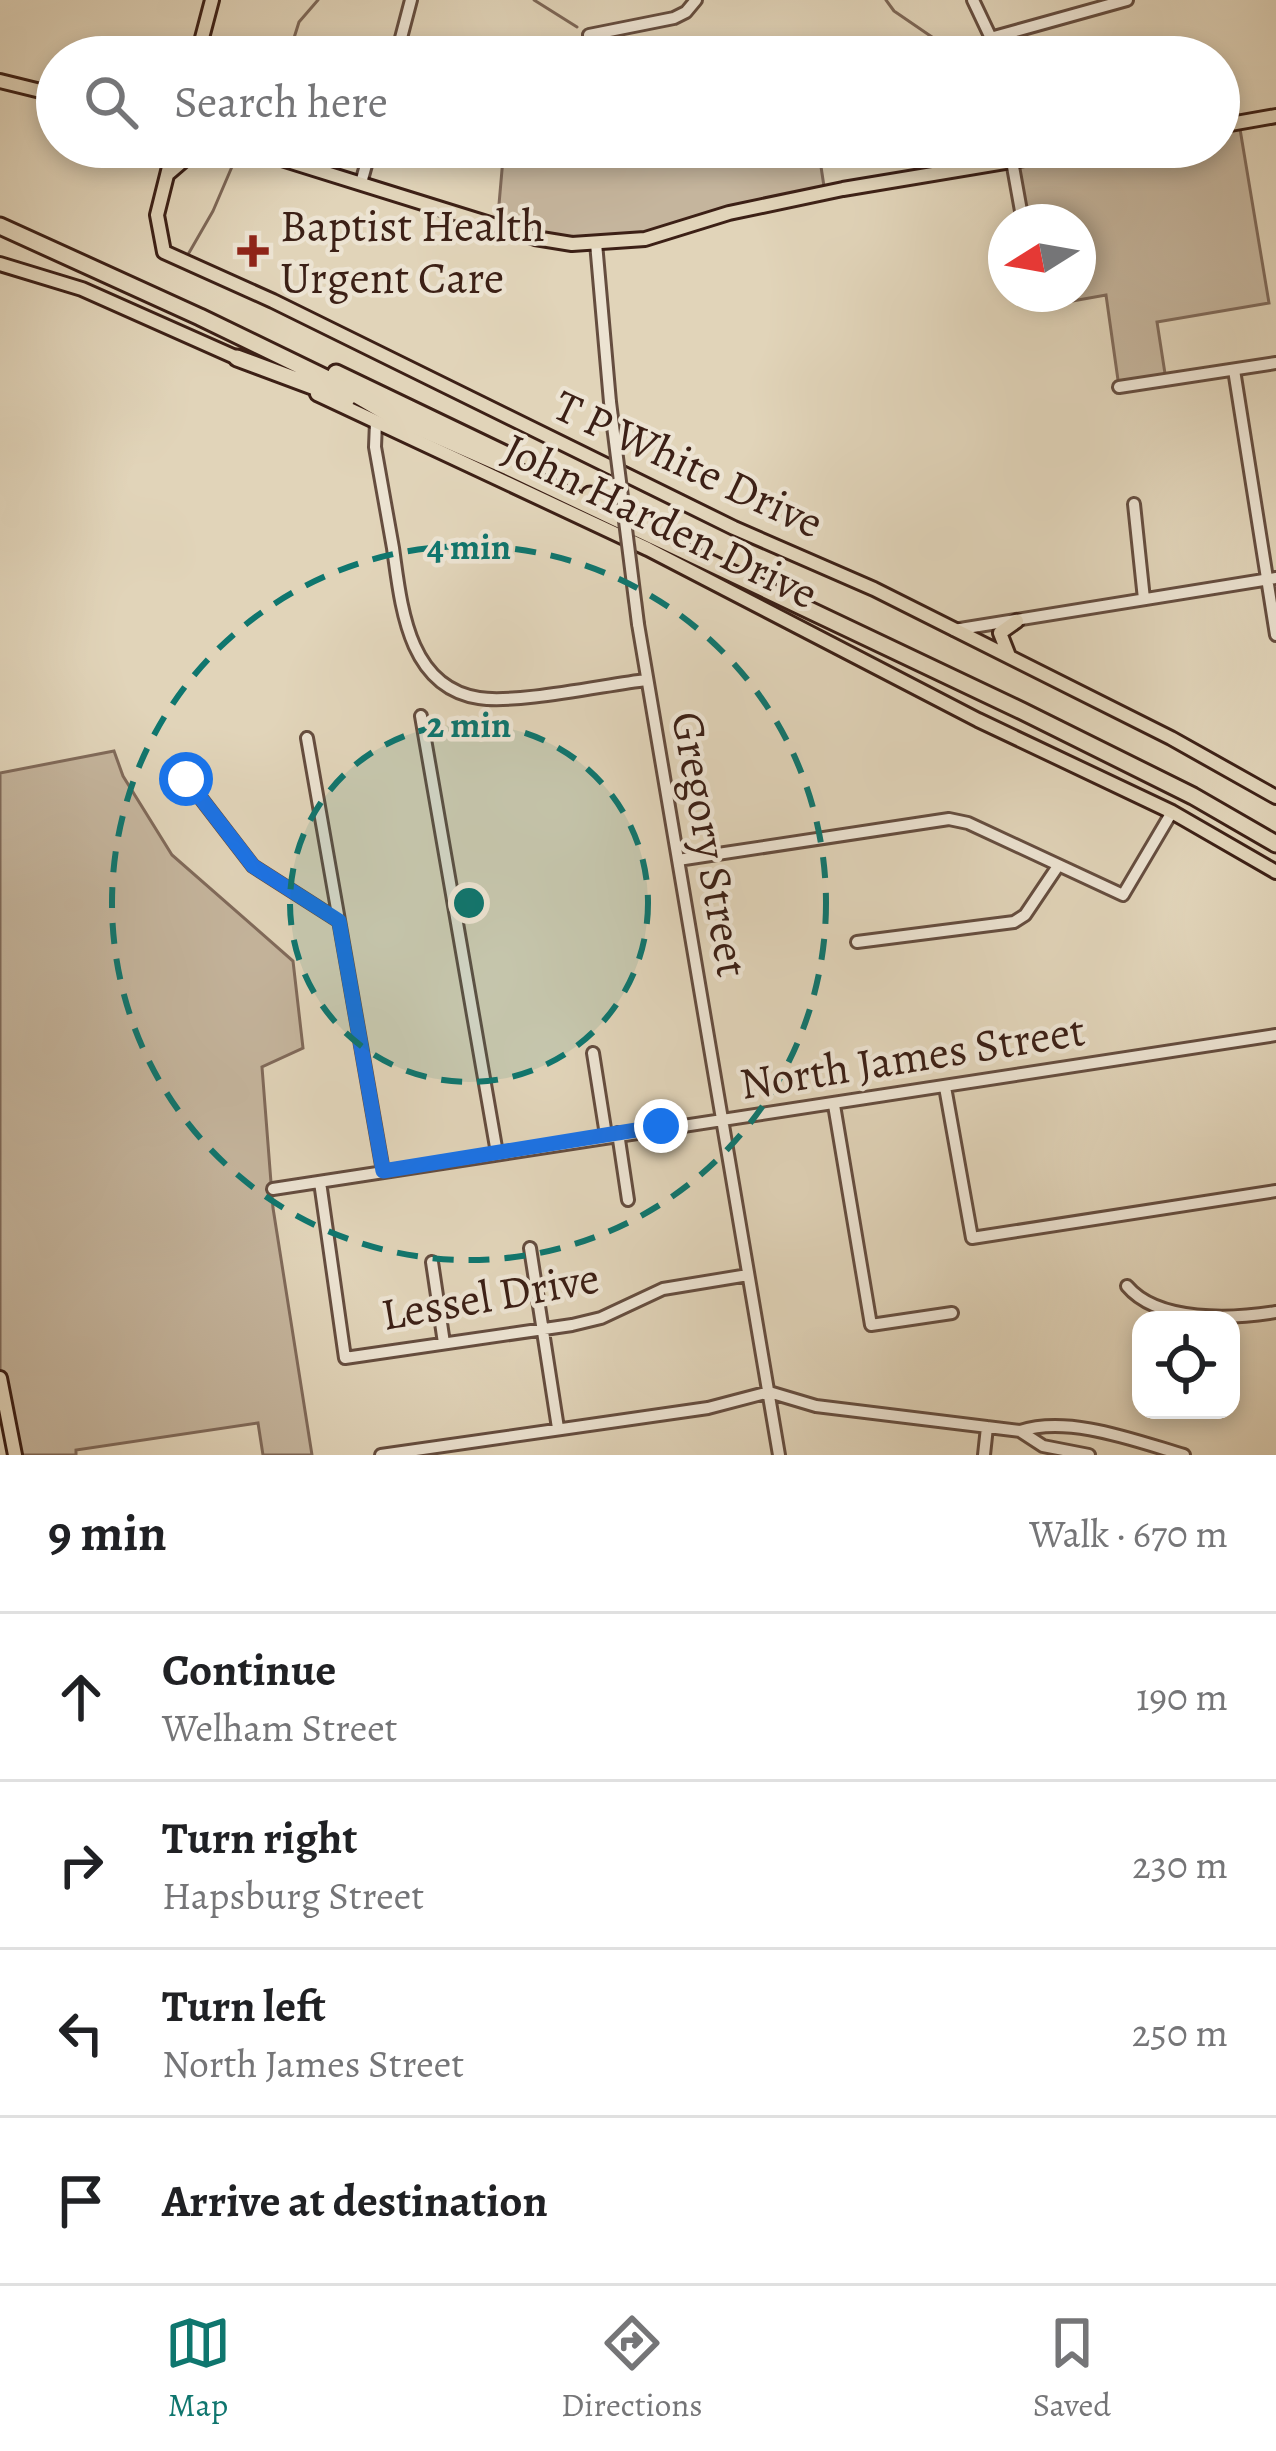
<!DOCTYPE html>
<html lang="en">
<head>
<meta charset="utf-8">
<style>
  body { margin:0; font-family:Alegreya,serif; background:#f2f2f2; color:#202124 }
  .controls { position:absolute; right:36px; bottom:36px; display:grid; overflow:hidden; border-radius:24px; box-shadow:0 6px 18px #0003 }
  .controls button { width:108px; height:108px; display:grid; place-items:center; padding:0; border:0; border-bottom:3px solid #e0e0e0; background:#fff; color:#202124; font:60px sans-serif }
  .compass { position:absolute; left:988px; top:204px; width:108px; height:108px; border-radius:50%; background:#fff; box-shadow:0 6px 18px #0003; rotate:259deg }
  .stop { position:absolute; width:36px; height:36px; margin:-27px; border:9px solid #1a73e8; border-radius:50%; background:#fff }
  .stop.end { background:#1a73e8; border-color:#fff; box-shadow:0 3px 12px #0008 }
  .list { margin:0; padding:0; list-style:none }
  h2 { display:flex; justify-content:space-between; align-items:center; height:156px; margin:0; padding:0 48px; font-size:51px }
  h2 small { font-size:39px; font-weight:400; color:#757577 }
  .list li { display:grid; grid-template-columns:78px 1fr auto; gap:36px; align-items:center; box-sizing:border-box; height:168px; padding:0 48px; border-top:3px solid #e0e0e0 }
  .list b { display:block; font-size:45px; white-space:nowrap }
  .list p { margin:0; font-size:39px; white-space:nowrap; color:#757577 }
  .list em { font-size:39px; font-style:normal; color:#757577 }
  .icon { flex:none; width:66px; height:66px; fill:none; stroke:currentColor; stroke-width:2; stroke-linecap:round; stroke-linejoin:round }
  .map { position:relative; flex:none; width:1276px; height:1455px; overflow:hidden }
  .search { position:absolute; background:#fff; box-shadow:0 6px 18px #0003; left:36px; right:36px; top:36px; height:132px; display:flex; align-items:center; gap:30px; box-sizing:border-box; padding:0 42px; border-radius:66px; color:#757577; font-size:45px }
  .sheet { height:828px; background:#fff }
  nav { display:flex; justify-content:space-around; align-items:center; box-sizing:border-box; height:168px; border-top:3px solid #e0e0e0; background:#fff; font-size:33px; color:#757577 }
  nav a { display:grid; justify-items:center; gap:6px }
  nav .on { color:#0f766e }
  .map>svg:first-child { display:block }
  .green { fill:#c5b59d; stroke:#806a5a; stroke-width:3 }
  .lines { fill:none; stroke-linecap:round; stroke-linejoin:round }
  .stream { stroke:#7d6757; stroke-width:3 }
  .minor-casing { stroke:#654d3f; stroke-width:16 }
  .major-casing { stroke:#3c2016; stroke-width:18 }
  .highway-casing { stroke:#3c2016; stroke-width:21 }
  .minor { stroke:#ece3d2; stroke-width:10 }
  .major { stroke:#e1d4b9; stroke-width:12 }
  .highway { stroke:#e1d4b9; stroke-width:15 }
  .minor-bridge-casing { stroke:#654d3f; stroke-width:16; stroke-linecap:butt }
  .minor-bridge { stroke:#ece3d2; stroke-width:10 }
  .route { stroke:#1a73e8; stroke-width:15 }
  .ring { fill:none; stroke:#0f766e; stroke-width:6; stroke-dasharray:21 15 }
  .poi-dot { fill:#8f2418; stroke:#ece3d2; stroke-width:4.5 }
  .labels { text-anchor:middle; stroke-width:9; stroke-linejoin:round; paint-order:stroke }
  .poi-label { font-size:45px; fill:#3c2016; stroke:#ece3d2; text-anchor:start }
  .street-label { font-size:45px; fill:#3c2016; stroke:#ece3d2 }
  .centre { fill:#0f766e; stroke:#ece3d2; stroke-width:6 }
  .ring-label { font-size:36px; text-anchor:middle; font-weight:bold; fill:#0f766e; stroke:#ece3d2; stroke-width:9; stroke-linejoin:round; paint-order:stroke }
</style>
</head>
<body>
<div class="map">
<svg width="1276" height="1455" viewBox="0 0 1276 1455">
  <rect width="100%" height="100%" fill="#e1d4b9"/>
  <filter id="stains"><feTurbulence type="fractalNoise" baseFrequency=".00167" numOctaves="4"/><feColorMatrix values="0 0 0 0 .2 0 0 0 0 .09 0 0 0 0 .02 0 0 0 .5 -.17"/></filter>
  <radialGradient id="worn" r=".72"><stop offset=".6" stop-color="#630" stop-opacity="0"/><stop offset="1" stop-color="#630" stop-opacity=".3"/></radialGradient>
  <path class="green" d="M1239,123l30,180 -112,19 9,58 -47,7 -13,-92 -67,12 -2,-13h41v-72h-55l-11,-61 84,-14h123v-21z
    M504,147h314l7,46 -146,39 -107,12 -75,-17z
    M114,751l9,25 49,79 121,106 10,87 -41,19 11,141 39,247h-49l-5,-32 -182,27v5h-61l-15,-77v-605z"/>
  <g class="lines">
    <path class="stream" d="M534,0l43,27
      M886,0l8,11 57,39
      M288,57l11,-35 19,-22
      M186,258l27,-47 27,-63"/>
    <g class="minor-casing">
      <path id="minor" d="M973,0l27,57
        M589,35l85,-17 12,-6 10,-12
        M994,37l133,-37
        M396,57l15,-57
        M1017,147l2,13
        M1012,161l11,61
        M361,183l10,-36
        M596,243l14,159
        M1234,370l42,265
        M1119,387l157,-24
        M376,422l-1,25c6,33 12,67 18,101 8,56 14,139 86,150 38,6 125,-13 167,-18
        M1134,504l10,95
        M638,624l141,831
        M954,630l322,-52
        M421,716l76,437
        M307,738l76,433
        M186,779l67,87 86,55
        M678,860l271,-41 19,4 155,72 49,-83
        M857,942l157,-20 11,-7 33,-49
        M593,1053l13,82
        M945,1087l27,151 304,-47
        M834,1105l37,220 81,-12
        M618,1133l10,67
        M320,1182l25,176 227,-33 29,-7 62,-29 85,-14
        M273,1189l1003,-154
        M530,1248l28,180
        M432,1262l12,81
        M1127,1286c31,37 106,33 149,26
        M1020,1431l23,15 46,9
        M381,1455l327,-47 61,-16 47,14 204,25c49,-16 116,10 164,24
        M984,1455l3,-28"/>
    </g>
    <g class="major-casing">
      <path id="major" d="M197,57l15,-57
        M0,81l57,14
        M1219,126l57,-10
        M174,147l-17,68 7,37 109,49 461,227 140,61 297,149 105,59
        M243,147l292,91 37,6 73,-5 84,-26 114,-24 253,-42
        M169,173l22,-19 17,-7
        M0,264l82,25 162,72
        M317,394l331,155 330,171 194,92 104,60
        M1009,656l-9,-23 17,-12
        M0,1378l15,77"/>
    </g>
    <g class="highway-casing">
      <path id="highway" d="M0,226l200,91 136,66 58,34 114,50 514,244 171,85 83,48
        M237,358l110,41
        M336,373l173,83
        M590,495l76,36"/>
    </g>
    <use href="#minor" class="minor"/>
    <use href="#major" class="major"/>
    <use href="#highway" class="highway"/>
    <g class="minor-bridge-casing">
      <path id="minor-bridge" d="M610,402l28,222"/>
    </g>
    <use href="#minor-bridge" class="minor-bridge"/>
  </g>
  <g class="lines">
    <path class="route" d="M186,779l67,87 86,55 44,250 278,-45"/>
  </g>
  <circle cx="469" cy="903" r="179" fill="#0f766e" fill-opacity=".12"/>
  <g class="ring">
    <circle cx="469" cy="903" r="179"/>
    <circle cx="469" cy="903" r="357"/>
  </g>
  <path class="poi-dot" d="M247 233h12v12h12v12h-12v12h-12v-12h-12v-12h12z"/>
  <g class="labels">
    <g class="poi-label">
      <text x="280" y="241">Baptist Health<tspan x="280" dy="52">Urgent Care</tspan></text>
    </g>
    <g class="street-label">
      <text transform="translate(689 463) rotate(25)" y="16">T P White Drive</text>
      <text transform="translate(661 520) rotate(26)" y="16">John Harden Drive</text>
      <text transform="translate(711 844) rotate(80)" y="16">Gregory Street</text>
      <text transform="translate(912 1056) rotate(-9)" y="16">North James Street</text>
      <text transform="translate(490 1295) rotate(-10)" y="16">Lessel Drive</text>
    </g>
  </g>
  <circle cx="469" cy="903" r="18" class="centre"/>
  <g class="ring-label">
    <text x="469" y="559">4 min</text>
    <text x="469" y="737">2 min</text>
  </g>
  <rect width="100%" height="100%" filter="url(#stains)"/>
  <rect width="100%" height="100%" fill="url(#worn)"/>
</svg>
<div class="controls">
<button><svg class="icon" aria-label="locate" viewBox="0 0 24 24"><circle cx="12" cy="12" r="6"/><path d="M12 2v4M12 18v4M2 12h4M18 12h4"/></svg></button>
</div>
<svg class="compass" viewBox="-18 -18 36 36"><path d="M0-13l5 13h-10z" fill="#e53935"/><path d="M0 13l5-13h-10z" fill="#757577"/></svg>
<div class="stop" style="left:186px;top:779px"></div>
<div class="stop end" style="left:661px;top:1126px"></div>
<div class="search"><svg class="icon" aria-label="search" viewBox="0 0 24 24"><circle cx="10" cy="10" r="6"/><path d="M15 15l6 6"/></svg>Search here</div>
</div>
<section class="sheet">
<h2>9 min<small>Walk · 670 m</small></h2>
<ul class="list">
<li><svg class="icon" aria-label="ahead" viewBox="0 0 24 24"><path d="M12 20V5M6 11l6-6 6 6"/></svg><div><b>Continue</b><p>Welham Street</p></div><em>190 m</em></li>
<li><svg class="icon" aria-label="right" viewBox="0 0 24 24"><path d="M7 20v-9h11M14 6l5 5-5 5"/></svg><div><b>Turn right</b><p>Hapsburg Street</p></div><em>230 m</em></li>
<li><svg class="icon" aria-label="left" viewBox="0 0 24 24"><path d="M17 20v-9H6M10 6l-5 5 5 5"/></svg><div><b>Turn left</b><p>North James Street</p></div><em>250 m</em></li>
<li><svg class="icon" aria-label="arrive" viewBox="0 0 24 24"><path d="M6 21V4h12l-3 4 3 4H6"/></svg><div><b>Arrive at destination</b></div></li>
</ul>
</section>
<nav>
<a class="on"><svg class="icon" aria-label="map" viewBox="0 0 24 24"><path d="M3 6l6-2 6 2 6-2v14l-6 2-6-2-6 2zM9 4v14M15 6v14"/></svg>Map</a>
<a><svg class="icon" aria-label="directions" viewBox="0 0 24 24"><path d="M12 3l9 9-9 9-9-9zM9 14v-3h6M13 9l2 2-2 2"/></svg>Directions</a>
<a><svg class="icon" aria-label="saved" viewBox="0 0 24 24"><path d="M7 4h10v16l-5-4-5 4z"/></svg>Saved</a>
</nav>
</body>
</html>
